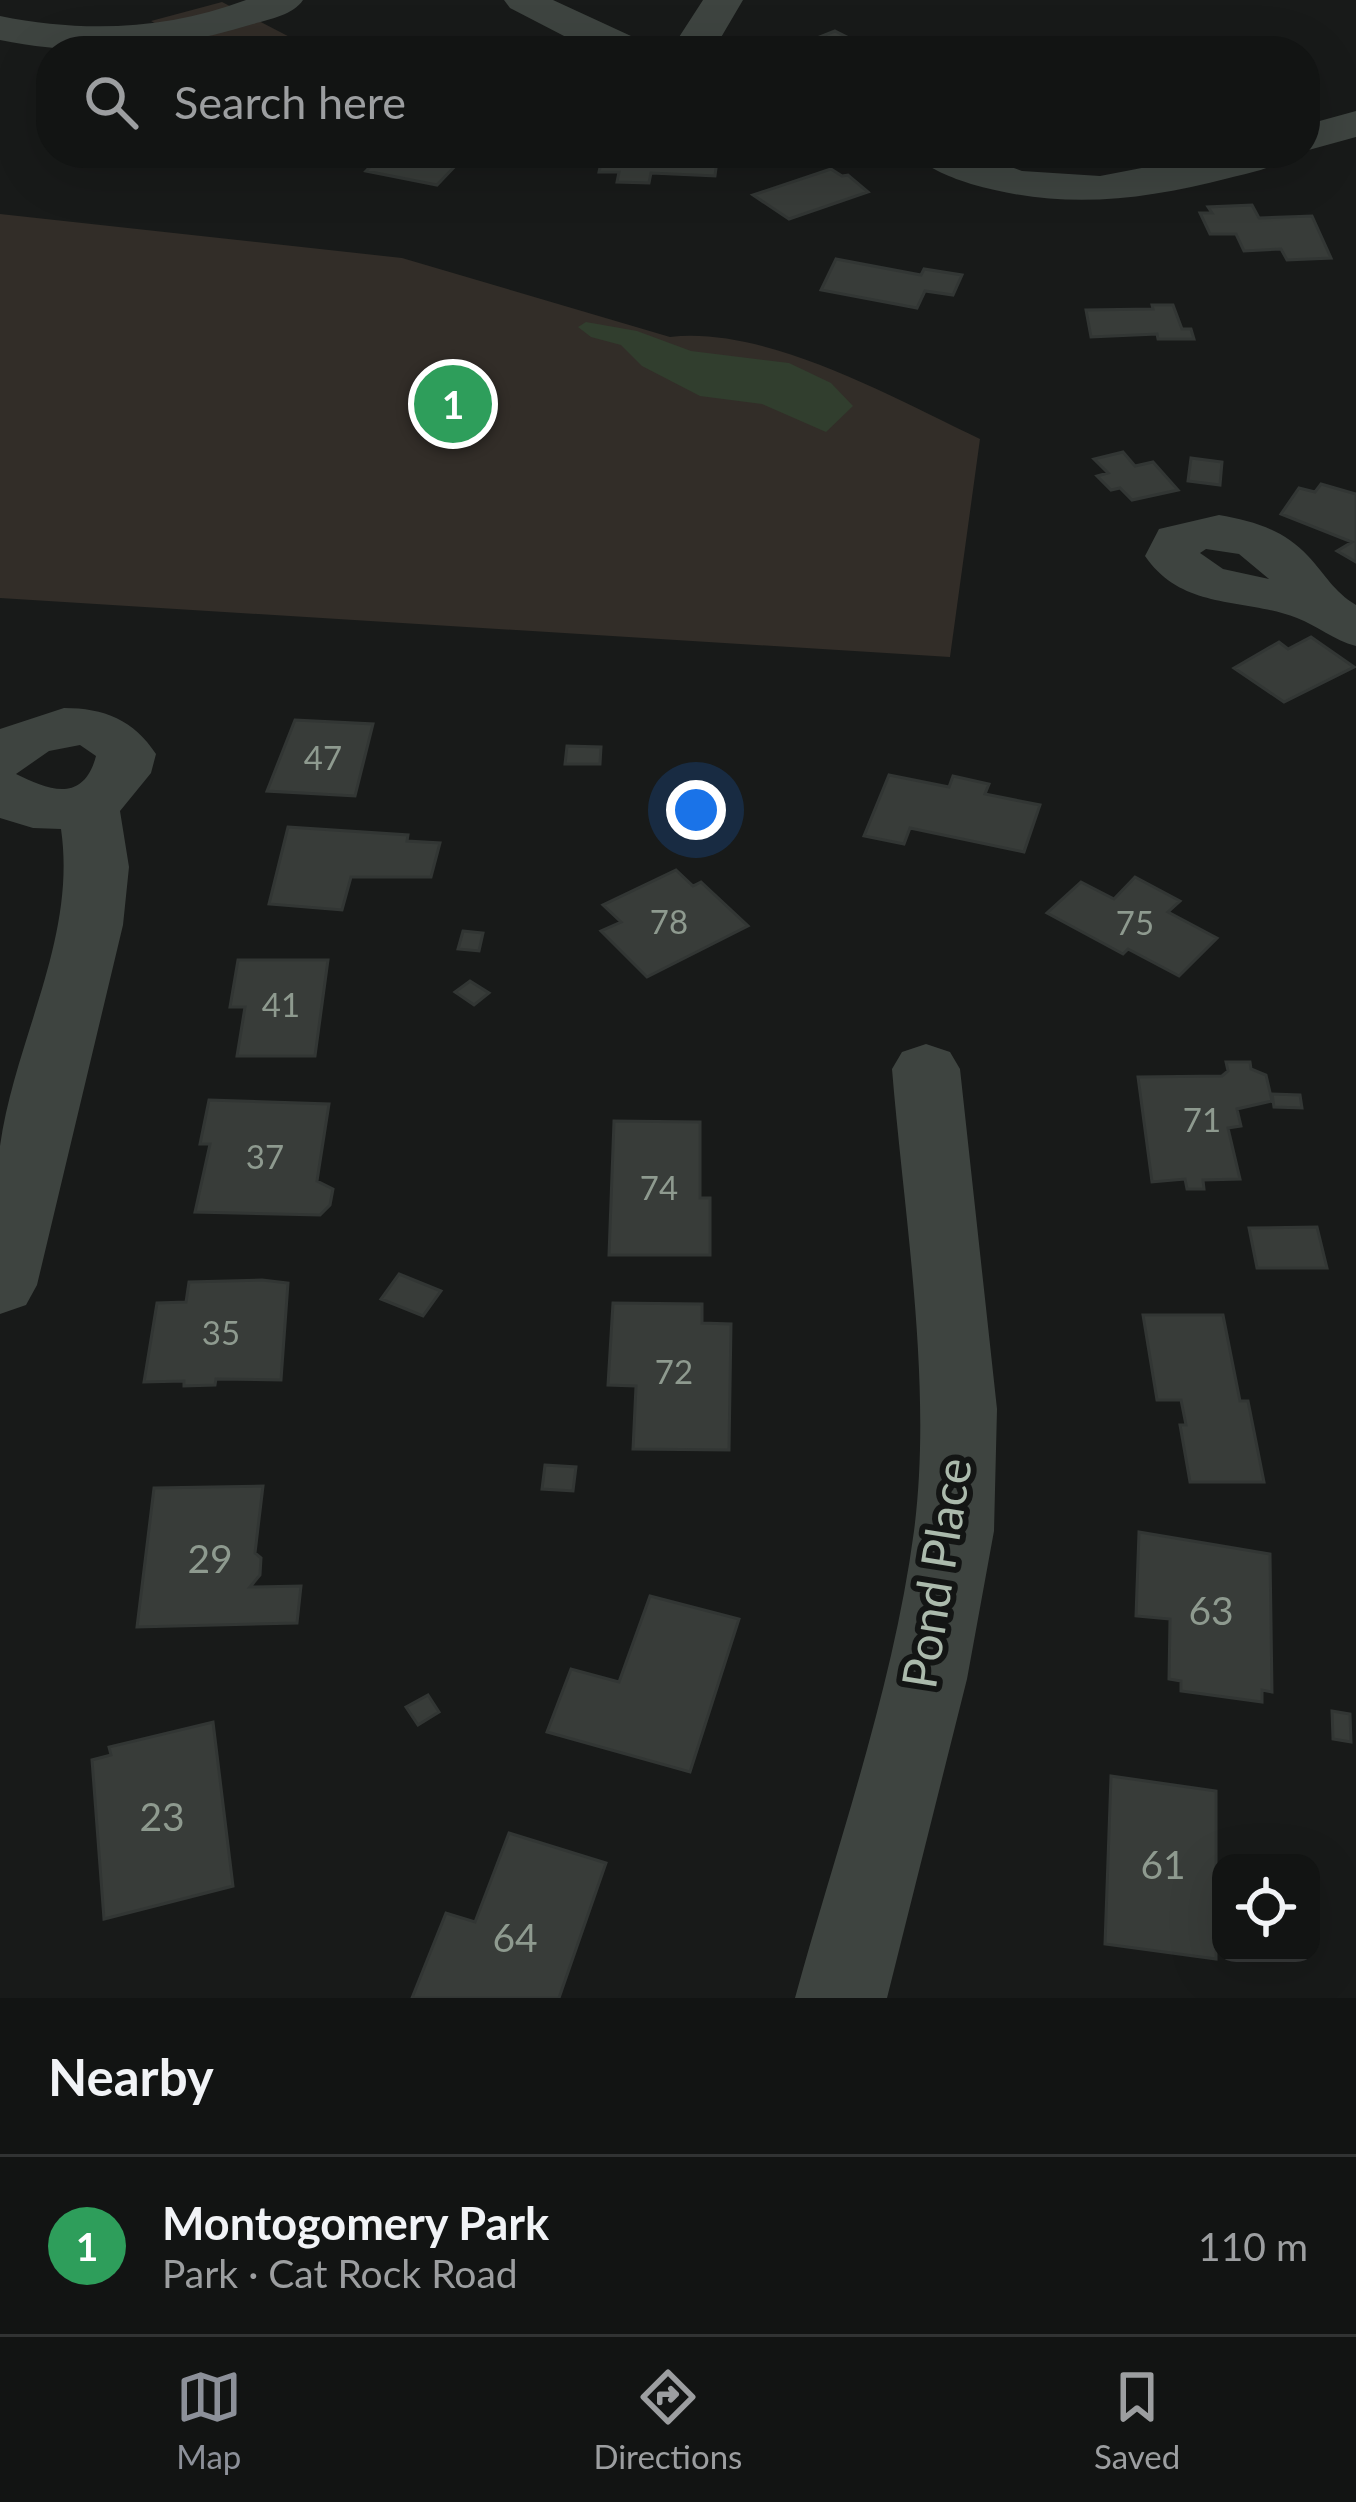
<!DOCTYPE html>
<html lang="en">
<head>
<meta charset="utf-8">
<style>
  body { margin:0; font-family:Lato,sans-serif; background:#1f2121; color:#f1f3f6 }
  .controls { position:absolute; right:36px; bottom:36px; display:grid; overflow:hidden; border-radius:24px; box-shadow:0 12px 48px #0002 }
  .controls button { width:108px; height:108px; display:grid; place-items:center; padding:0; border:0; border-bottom:3px solid #313333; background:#121413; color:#f1f3f6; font:60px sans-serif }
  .you { position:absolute; left:696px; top:810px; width:42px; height:42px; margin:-30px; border:9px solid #fff; border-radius:50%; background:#1a73e8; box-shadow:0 0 0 18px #1a73e833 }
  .badge { display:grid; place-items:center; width:78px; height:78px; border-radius:50%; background:#8c9099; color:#fff; font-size:39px; font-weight:700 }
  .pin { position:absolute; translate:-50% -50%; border:6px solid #fff; box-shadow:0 3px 12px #0006 }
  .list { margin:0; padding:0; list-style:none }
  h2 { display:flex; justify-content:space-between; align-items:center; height:156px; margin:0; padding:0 48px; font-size:51px }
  h2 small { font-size:39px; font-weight:400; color:#9c9ea0 }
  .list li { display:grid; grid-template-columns:78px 1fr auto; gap:36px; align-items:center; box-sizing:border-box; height:180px; padding:0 48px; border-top:3px solid #313333 }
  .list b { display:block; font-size:45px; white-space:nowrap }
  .list p { margin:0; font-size:39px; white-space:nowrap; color:#9c9ea0 }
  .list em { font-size:39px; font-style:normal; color:#9c9ea0 }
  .icon { flex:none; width:66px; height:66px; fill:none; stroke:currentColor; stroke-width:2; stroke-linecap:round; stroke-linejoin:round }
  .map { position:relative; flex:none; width:1356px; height:1998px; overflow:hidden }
  .search { position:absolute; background:#121413; box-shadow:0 12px 48px #0002; left:36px; right:36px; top:36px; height:132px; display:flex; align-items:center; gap:30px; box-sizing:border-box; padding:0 42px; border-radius:48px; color:#9c9ea0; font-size:45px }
  .sheet { height:336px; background:#121413 }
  nav { display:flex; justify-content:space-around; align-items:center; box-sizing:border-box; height:168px; border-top:3px solid #313333; background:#121413; font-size:33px; color:#9c9ea0 }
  nav a { display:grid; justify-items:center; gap:6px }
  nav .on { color:#8c9099 }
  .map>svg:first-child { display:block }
  .green { fill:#322d28 }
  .water { fill:#313e2e }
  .building { fill:#383c39; stroke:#323634; stroke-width:3 }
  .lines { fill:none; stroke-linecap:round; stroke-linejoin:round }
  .street { fill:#3e4440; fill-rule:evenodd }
  .labels { text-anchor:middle; stroke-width:12; stroke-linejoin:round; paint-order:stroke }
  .number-label { font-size:33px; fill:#8e9a8f }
  .near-number-label { font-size:39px; fill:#8e9a8f }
  .near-street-label { font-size:48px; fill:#abbaac; stroke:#131514 }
</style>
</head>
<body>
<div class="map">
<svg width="1356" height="1998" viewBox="0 0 1356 1998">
  <rect width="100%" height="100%" fill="#181a19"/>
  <path class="green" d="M222,2l87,45 -9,4h-95l-54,-30z
    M0,214l402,44 268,79c97,-11 223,61 310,102l-30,218 -950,-59z"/>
  <path class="water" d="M586,322l51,9 54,20 98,12 42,20 22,23 -27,26 -64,-28 -62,-8 -58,-30 -21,-21 -30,-8 -13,-10z"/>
  <path class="building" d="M835,31l24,12 10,-5 27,13h-71l-18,-9z
    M1081,40l13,9 27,-6 9,8h-98z
    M383,153l31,1 43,10 -20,21 -71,-14z
    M603,153h115l-3,23 -64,-3 -2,10 -32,-1 2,-10h-20z
    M831,169l11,7 6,-1 20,17 -79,27 -36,-24z
    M1252,205l7,13 53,-2 19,42 -44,2 -6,-11 -37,2 -8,-17h-26l-10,-21h12l-4,-6z
    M836,259l85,16 3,-6 38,6 -9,20 -28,-4 -8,17 -96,-18z
    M1152,305h21l9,24h9l3,10h-36l-1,-5 -66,3 -5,-27 67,-1z
    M1123,452l12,14 18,-4 25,28 -46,10 -12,-12 -9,2 -14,-14 11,-3 -14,-14z
    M1191,458l31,4 -2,23 -32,-4z
    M1321,484l35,10v68l-19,-11 15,-9 -71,-28 18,-26 16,4z
    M1311,637l43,30 -70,35 -50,-34 45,-26 9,7z
    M295,720l78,4 -18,72 -88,-5z
    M567,746l34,1 -1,17h-35z
    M889,775l60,12 4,-11 36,8 -4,10 55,11 -16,47 -114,-24 -6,16 -40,-8z
    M288,827l120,8 -1,6 33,2 -9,34h-80l-9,33 -73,-6z
    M676,870l17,16 8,-4 47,44 -101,51 -46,-46 20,-9 -18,-17z
    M1135,877l45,24 -12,11 49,26 -38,38 -51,-27 -5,5 -76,-41 34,-31 33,17z
    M463,931l20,2 -4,18 -21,-2z
    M238,960h90l-13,96h-78l8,-49h-15z
    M470,981l19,12 -15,12 -19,-13z
    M1226,1062h24l1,7 15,6 6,26 -35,8 4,17 -13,2 12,51 -37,1 1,9h-17l-2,-10 -33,3 -14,-105 84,-1 6,-5z
    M1272,1094l28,1 2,13 -28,-1z
    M209,1100l120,4 -12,77 16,8 -3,16 -10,10 -125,-3 15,-68h-10z
    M614,1121l86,1v76h10v57h-101z
    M1317,1227l10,41h-70l-8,-40z
    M399,1274l42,17 -18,25 -42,-17z
    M262,1280l26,3 -7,97 -65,-1 -1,6 -31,1v-5l-40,1 13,-79 29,-1 3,-20z
    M613,1303l89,1v19l29,1 -2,126 -96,-1 3,-63 -28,-1z
    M1143,1315h80l17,86h8l16,81h-74l-10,-57h6l-5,-25h-24z
    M545,1465l31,2 -3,24 -31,-2z
    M263,1486l-8,67 6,5 -1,17 -10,12 51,-1 -4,37 -160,4 17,-139z
    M1139,1532l131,22 2,138 -10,-2v12l-81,-11v-10l-12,-2 1,-60 -34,-3z
    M650,1596l89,23 -49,153 -143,-40 24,-63 48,13z
    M428,1695l11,17 -21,13 -12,-18z
    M1332,1711l18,3 1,28 -18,-3z
    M213,1722l20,164 -129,33 -12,-159 19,-5 -2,-8z
    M1111,1776l105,15v168l-111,-15z
    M509,1833l97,30 -47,135h-147l34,-85 29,9z"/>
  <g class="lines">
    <path class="street" d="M246,0h57c-10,15 -33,19 -50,24 -84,26 -166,34 -253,16v-24c84,17 166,14 246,-16z
      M504,0h49l91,42 6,9h-57l-83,-43z
      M703,0h40l-30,51h-43z
      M1356,111v26l-51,14v-26z
      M915,153h58l49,18 78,5 120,-23h68c-11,16 -40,20 -59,25 -89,23 -168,32 -258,6 -18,-6 -45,-15 -56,-31z
      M1219,515c35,6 65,15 89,41 18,19 25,35 48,49v41c-23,-6 -38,-20 -59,-28 -55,-21 -114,-7 -152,-62l14,-27zM1206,549l33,5 30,25 -46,-10 -23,-16z
      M64,708c40,0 70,12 92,46l-5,19 -31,38 9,56 -6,58 -86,360 -11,20 -26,9c0,-54 0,-114 0,-168 15,-107 77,-207 61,-317l-28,-1 -33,-10v-89zM80,745l16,11c-13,49 -49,33 -80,18l33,-23z
      M926,1044l24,8 10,17 37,340 -3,122 -27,148 -80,319h-92c42,-153 98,-309 119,-467 19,-145 -10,-315 -22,-462l10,-17z"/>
  </g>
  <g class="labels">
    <g class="number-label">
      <text x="323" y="770">47</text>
      <text x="669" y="934">78</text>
      <text x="1135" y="935">75</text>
      <text x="281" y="1017">41</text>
      <text x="1202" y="1132">71</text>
      <text x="265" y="1169">37</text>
      <text x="659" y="1200">74</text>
      <text x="221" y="1345">35</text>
      <text x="674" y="1384">72</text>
    </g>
    <g class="near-number-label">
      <text x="210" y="1573">29</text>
      <text x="1211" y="1625">63</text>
      <text x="162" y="1831">23</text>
      <text x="1163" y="1879">61</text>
      <text x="515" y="1952">64</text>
    </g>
    <g class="near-street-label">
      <text transform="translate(937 1573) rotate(-81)" y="17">Pond Place</text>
    </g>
  </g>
</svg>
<div class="controls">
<button><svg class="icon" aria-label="locate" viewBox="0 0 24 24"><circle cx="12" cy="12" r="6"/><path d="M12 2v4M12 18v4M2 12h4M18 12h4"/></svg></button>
</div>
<div class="you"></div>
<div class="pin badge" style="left:453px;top:404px;background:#2e9e5b">1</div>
<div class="search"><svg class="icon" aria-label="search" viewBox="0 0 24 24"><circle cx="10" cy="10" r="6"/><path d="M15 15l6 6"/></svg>Search here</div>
</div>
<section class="sheet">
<h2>Nearby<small></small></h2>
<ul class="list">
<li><span class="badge" style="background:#2e9e5b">1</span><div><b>Montogomery Park</b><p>Park · Cat Rock Road</p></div><em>110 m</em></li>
</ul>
</section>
<nav>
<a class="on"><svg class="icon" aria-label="map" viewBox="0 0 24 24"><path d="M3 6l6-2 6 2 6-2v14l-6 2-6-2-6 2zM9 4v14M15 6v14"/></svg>Map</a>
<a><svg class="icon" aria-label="directions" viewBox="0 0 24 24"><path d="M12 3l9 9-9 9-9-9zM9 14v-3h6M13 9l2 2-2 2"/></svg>Directions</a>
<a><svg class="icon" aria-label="saved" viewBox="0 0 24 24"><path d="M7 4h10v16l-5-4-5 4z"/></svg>Saved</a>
</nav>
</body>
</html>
